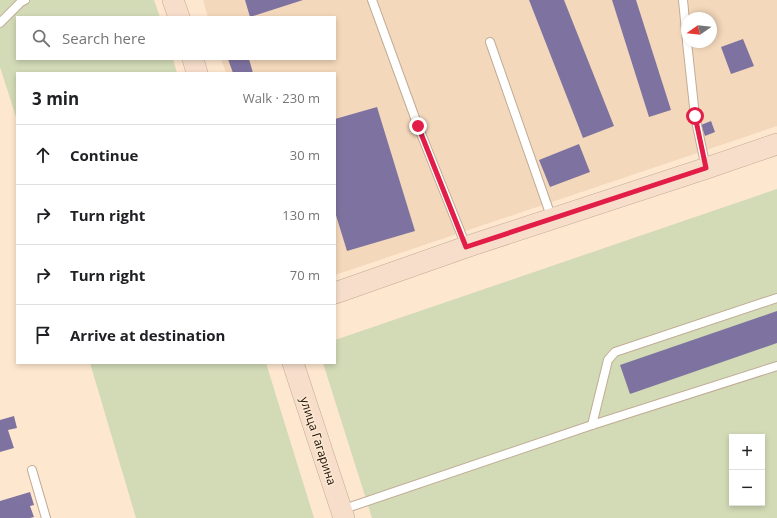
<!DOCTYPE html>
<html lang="en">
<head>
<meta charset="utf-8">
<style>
  body { margin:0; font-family:"Open Sans",sans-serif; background:#f2f2f2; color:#202124 }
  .controls { position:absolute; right:12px; bottom:12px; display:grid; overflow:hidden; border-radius:0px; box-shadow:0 2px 6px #0003 }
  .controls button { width:36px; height:36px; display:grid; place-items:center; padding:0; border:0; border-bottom:1px solid #e0e0e0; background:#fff; color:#202124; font:20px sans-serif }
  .compass { position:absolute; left:681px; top:12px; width:36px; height:36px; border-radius:50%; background:#fff; box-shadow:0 2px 6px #0003; rotate:256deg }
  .stop { position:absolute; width:12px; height:12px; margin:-9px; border:3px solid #e11d48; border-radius:50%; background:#fff }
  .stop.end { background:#e11d48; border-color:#fff; box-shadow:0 1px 4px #0008 }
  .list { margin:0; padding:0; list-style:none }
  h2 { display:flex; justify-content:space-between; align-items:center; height:52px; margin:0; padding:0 16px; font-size:17px }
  h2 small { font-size:13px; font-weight:400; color:#757577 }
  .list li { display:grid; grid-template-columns:26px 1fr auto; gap:12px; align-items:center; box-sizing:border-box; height:60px; padding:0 16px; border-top:1px solid #e0e0e0 }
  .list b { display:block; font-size:15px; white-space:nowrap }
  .list em { font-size:13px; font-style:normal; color:#757577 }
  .icon { flex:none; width:22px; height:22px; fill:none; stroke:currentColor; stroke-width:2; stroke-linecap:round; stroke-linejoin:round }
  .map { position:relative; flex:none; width:777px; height:518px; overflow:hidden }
  .search { position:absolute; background:#fff; box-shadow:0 2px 6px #0003; left:16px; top:16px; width:320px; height:44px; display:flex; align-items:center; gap:10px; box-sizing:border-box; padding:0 14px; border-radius:0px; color:#757577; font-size:15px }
  .panel { position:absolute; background:#fff; box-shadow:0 2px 6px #0003; left:16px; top:72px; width:320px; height:292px; border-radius:0px }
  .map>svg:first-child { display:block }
  .built { fill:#f3d8bb; fill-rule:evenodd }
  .green { fill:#d2dab6; fill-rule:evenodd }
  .building { fill:#7e73a0 }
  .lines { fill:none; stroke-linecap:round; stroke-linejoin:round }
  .lane-casing { stroke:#c1ac95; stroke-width:10 }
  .secondary-casing { stroke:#c1ac95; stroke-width:22 }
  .lane { stroke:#fff; stroke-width:8 }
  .secondary { stroke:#f6decb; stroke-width:21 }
  .route { stroke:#e11d48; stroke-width:5 }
  .labels { text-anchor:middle; stroke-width:3; stroke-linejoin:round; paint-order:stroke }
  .street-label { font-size:12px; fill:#160e07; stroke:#fee7cf }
</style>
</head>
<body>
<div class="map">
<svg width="777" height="518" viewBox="0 0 777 518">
  <rect width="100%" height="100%" fill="#fee7cf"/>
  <path class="built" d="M203,0h574v126l-442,149v-202h-109l-5,-14h114v-42h-127zM687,18h24v24h-24z"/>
  <path class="green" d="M0,0h154l6,17h-143v42h156l4,14h-160v47l-17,-53z
    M777,189v329h-405l-49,-155h12v-23zM732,437h30v66h-30z
    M90,363h176l48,155h-178z"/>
  <path class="building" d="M245,0h58l-53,17z
    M529,0h35l50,126 -31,12z
    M612,0h24l35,110 -22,7z
    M743,39l11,27 -23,8 -10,-27z
    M228,59h21l4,14h-20z
    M377,107l38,124 -68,20 -12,-39v-93z
    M711,121l4,11 -10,4 -4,-11z
    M579,144l11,28 -40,15 -11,-27z
    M777,311v32l-147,51 -10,-29z
    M14,416l3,12 -9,2 6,18 -14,4v-32z
    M30,492l4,13 -4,1 4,11 -4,1h-30v-17z"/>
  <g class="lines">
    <g class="lane-casing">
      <path id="lane" d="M372,0l46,126 48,120
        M683,0l4,41
        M0,23l21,-21 4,-2
        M490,42l62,177
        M687,42l8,74 11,52
        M592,425l16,-65 7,-8 162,-54
        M32,470l14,48
        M341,510l251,-85 185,-59"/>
    </g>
    <g class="secondary-casing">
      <path id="secondary" d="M173,0l6,17
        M193,59l4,14
        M335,293l131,-46 241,-79 70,-24
        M293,363l51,155"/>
    </g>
    <use href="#lane" class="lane"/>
    <use href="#secondary" class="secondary"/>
  </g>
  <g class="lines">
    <path class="route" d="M418,126l48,121 240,-79 -11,-52"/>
  </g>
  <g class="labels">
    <g class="street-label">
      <text transform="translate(318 441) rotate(72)" y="4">улица Гагарина</text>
    </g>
  </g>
</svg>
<div class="controls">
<button>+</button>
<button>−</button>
</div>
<svg class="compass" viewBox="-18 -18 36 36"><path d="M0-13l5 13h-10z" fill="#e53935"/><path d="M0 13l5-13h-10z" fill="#757577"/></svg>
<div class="stop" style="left:695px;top:116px"></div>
<div class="stop end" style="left:418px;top:126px"></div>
<div class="search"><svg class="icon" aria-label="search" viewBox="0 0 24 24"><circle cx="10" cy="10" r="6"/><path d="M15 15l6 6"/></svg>Search here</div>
<section class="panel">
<h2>3 min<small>Walk · 230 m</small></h2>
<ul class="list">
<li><svg class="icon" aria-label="ahead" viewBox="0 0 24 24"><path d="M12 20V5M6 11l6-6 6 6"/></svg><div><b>Continue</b></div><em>30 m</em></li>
<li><svg class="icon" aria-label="right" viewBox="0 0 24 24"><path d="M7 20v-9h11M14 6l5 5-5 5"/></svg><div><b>Turn right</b></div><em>130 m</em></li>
<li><svg class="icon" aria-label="right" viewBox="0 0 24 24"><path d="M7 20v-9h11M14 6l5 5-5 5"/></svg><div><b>Turn right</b></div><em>70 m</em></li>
<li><svg class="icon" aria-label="arrive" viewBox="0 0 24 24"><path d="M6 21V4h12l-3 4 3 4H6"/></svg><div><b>Arrive at destination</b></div></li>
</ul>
</section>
</div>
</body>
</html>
